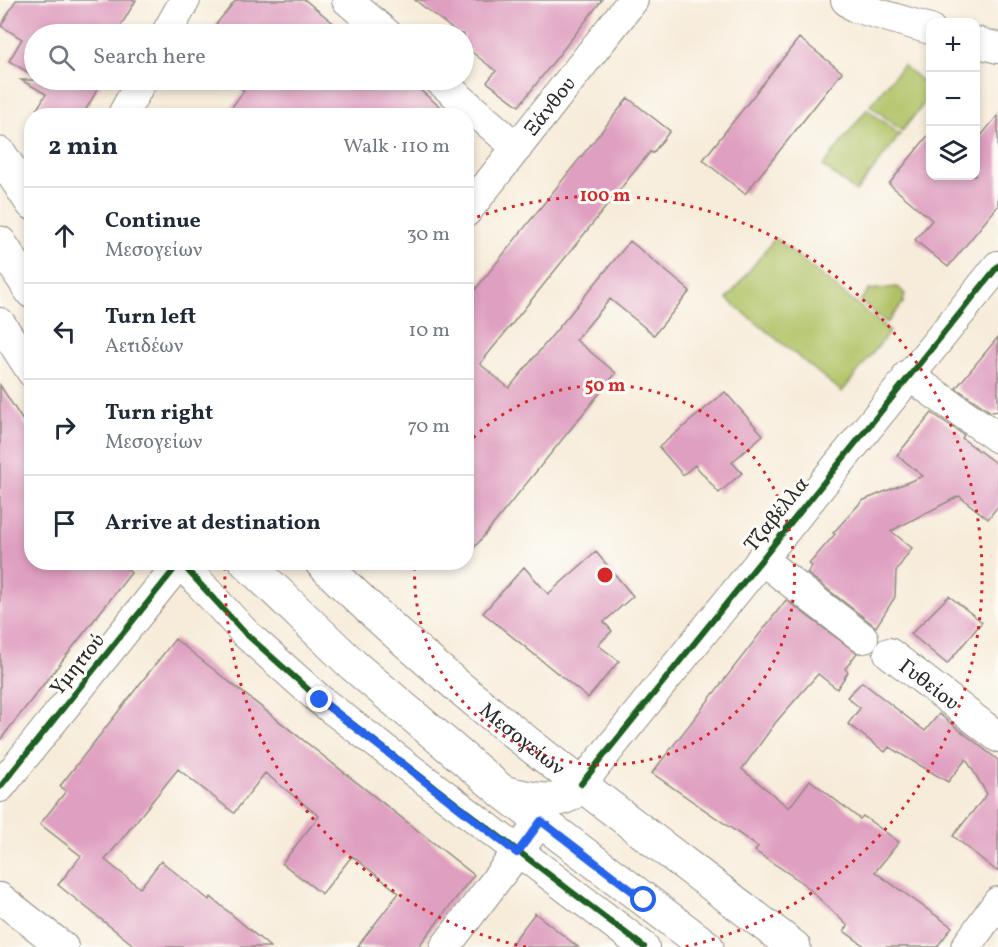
<!DOCTYPE html>
<html lang="en">
<head>
<meta charset="utf-8">
<style>
  body { margin:0; font-family:Vollkorn,serif; background:#f6f6f7; color:#1f2937 }
  .controls { position:absolute; right:18px; top:18px; display:grid; overflow:hidden; border-radius:12px; box-shadow:0 3px 9px #0003 }
  .controls button { width:54px; height:54px; display:grid; place-items:center; padding:0; border:0; border-bottom:2px solid #e0e1e3; background:#fff; color:#1f2937; font:30px sans-serif }
  .stop { position:absolute; width:18px; height:18px; margin:-14px; border:4px solid #2563eb; border-radius:50%; background:#fff }
  .stop.end { background:#2563eb; border-color:#fff; box-shadow:0 2px 6px #0008 }
  .list { margin:0; padding:0; list-style:none }
  h2 { display:flex; justify-content:space-between; align-items:center; height:78px; margin:0; padding:0 24px; font-size:26px }
  h2 small { font-size:20px; font-weight:400; color:#747a83 }
  .list li { display:grid; grid-template-columns:39px 1fr auto; gap:18px; align-items:center; box-sizing:border-box; height:96px; padding:0 24px; border-top:2px solid #e0e1e3 }
  .list b { display:block; font-size:22px; white-space:nowrap }
  .list p { margin:0; font-size:20px; white-space:nowrap; color:#747a83 }
  .list em { font-size:20px; font-style:normal; color:#747a83 }
  .icon { flex:none; width:33px; height:33px; fill:none; stroke:currentColor; stroke-width:2; stroke-linecap:round; stroke-linejoin:round }
  .map { position:relative; flex:none; width:998px; height:947px; overflow:hidden }
  .search { position:absolute; background:#fff; box-shadow:0 3px 9px #0003; left:24px; top:24px; width:450px; height:66px; display:flex; align-items:center; gap:15px; box-sizing:border-box; padding:0 21px; border-radius:33px; color:#747a83; font-size:22px }
  .panel { position:absolute; background:#fff; box-shadow:0 3px 9px #0003; left:24px; top:108px; width:450px; height:462px; border-radius:24px }
  .map>svg:first-child { display:block }
  .green { fill:#b0c266; stroke:#6e7648; stroke-width:1.5 }
  .building { fill:#df9fc0 }
  .lines { fill:none; stroke-linecap:round; stroke-linejoin:round }
  .minor-casing { stroke:#918c82; stroke-width:32 }
  .major-casing { stroke:#918c82; stroke-width:35 }
  .minor { stroke:#fff; stroke-width:30 }
  .major { stroke:#fff; stroke-width:33 }
  .cycleway-casing { stroke:#fdfcf7; stroke-width:10 }
  .cycleway { stroke:#1b5e20; stroke-width:6 }
  .route { stroke:#2563eb; stroke-width:8 }
  .ring { fill:none; stroke:#d62828; stroke-width:3; stroke-dasharray:3 6 }
  .labels { text-anchor:middle; stroke-width:6; stroke-linejoin:round; paint-order:stroke }
  .street-label { font-size:21px; fill:#2b2b2b; stroke:#fdfcf7 }
  .centre { fill:#d62828; stroke:#fdfcf7; stroke-width:3 }
  .ring-label { font-size:18px; text-anchor:middle; font-weight:bold; fill:#d62828; stroke:#fdfcf7; stroke-width:6; stroke-linejoin:round; paint-order:stroke }
</style>
</head>
<body>
<div class="map">
<svg width="998" height="947" viewBox="0 0 998 947">
  <rect width="100%" height="100%" fill="#fdfcf7"/>
  <filter id="ink" filterUnits="userSpaceOnUse"><feTurbulence type="fractalNoise" baseFrequency=".0167" numOctaves="2"/><feDisplacementMap in="SourceGraphic" scale="12" xChannelSelector="R" yChannelSelector="G"/><feConvolveMatrix kernelMatrix="1 2 1 2 8 2 1 2 1" color-interpolation-filters="sRGB"/></filter>
  <filter id="wash" filterUnits="userSpaceOnUse"><feTurbulence type="fractalNoise" baseFrequency=".008" numOctaves="4" result="noise"/><feDisplacementMap in="SourceGraphic" scale="24" xChannelSelector="R" yChannelSelector="G"/><feGaussianBlur stdDeviation="1.35" result="paint"/><feColorMatrix in="noise" values="0 0 0 0 0 0 0 0 0 0 0 0 0 0 0 0 0 1.4 0 .05"/><feComposite in="paint" operator="in"/></filter>
  <g filter="url(#wash)">
    <rect width="100%" height="100%" fill="#f7ecda"/>
    <path class="green" d="M903,65l27,23v8l-28,35 -32,-26z
      M867,109l33,26 -44,57 -33,-26z
      M775,238l115,93 -48,61 -115,-93z
      M898,287l7,7 -2,9 -16,20 -27,-22 9,-11z"/>
    <g id="blocks">
      <path class="building" d="M16,0h120l-20,34h-82v42l-25,-15 13,-22 -21,-13z
        M236,0h69l42,34h-139z
        M415,0h187l-83,106 -32,-24 9,-11 -32,-25v-12h-5z
        M799,38l43,34 -97,122 -42,-34z
        M21,80h82l-21,36h-34l-11,-7 9,-15z
        M230,80h178l43,36h-226l19,-25z
        M628,98l42,33 -17,22 -3,-1 -170,212 29,24 121,-147 60,50 -36,44 -44,-36 -34,41 40,33 -150,185v-257z
        M998,115v91l-50,61 -33,-27 17,-20 -43,-36 41,-51v43h45v-33z
        M998,337v74l-7,1 -35,-24z
        M0,385l32,50v127h90l9,11 -131,167z
        M725,392l38,43 -31,27 10,11 -23,20 -24,-28 -12,10 -24,-28z
        M932,413l32,22 -2,3 36,27v41l-10,13 -29,-23 -68,35 21,17 -16,23 -1,26 -19,30 -69,-54 5,-7 -3,-2 26,-30 -2,-1 29,-32 61,-25 -26,-21z
        M596,552l37,44 -29,26 8,9 -14,14 21,16 -31,37 -105,-85 41,-46 24,27z
        M949,596l33,26 -35,42 -36,-30z
        M786,600l71,53 -12,16 3,3 -11,17 -19,-15 -42,48 -34,47 47,39 21,-28 50,39 3,-3 36,26 -24,30 77,55 -15,20h-71l-22,-16 4,-5 -45,-43 -48,-32 3,-4 -106,-74z
        M175,639l299,236 -56,72h-61l42,-54 -47,-37 -30,38 -40,-31 37,-47 -54,-43 -31,40 -56,-44 -73,91 35,28 21,-27 48,39 2,-3 59,50h-134l-78,-62 23,-29 -41,-32 26,-33 -6,-5z
        M862,682l63,49 14,-17 59,46v112l-45,-36 34,-42 -21,-35 -18,23 -59,-35 -4,5 -37,-28 12,-16 -13,-11z
        M535,913l43,34h-69z"/>
    </g>
  </g>
  <g filter="url(#ink)">
    <use href="#blocks" fill-opacity="0" stroke="#918c82" stroke-width="1.5"/>
    <g class="lines">
      <g class="minor-casing">
        <g id="minor">
          <path d="M347,0l40,34"/>
          <path d="M846,0l9,7 75,22"/>
          <path d="M166,34l19,-34"/>
          <path d="M976,42l22,6"/>
          <path d="M439,80l78,68"/>
          <path d="M122,116l20,-36"/>
          <path id="s1" d="M466,212l167,-212"/>
          <path d="M0,323l32,49"/>
          <path d="M908,375l90,63"/>
          <path d="M761,559l102,79"/>
          <path d="M180,562l65,71 75,67 324,247"/>
          <path id="s2" d="M889,653l109,84"/>
          <path d="M581,784l417,-518"/>
          <path d="M0,787l180,-225"/>
          <path d="M0,898l63,49"/>
          <path d="M445,947l96,-126"/>
          <path d="M966,947l32,-45"/>
        </g>
      </g>
      <g class="major-casing">
        <g id="major">
          <path d="M0,154l32,49"/>
          <path d="M0,243l32,49"/>
          <path d="M246,562l107,103 151,128 203,154"/>
          <path id="s3" d="M321,562c144,143 312,261 473,385"/>
          <path d="M506,793c27,5 56,17 75,-9"/>
        </g>
      </g>
      <use href="#minor" class="minor"/>
      <use href="#major" class="major"/>
      <g class="cycleway-casing">
        <path id="cycleway" d="M180,562l65,71 75,67 324,247
          M581,784l417,-518
          M0,787l180,-225"/>
      </g>
      <use href="#cycleway" class="cycleway"/>
    </g>
  </g>
  <g class="lines" filter="url(#ink)">
    <path class="route" d="M320,700l197,153 24,-32 103,79"/>
  </g>
  <g class="ring">
    <path d="M467 444A190 190 0 1 1 415 563"/>
    <path d="M526 947A380 380 0 0 1 225 565M469 220A380 380 0 1 1 684 947"/>
  </g>
  <g class="labels">
    <g class="street-label">
      <text dy="7" stroke="none"><textPath href="#s1" startOffset="135">Ξάνθου</textPath></text>
      <text transform="translate(776 514) rotate(-51)" y="7">Τζαβέλλα</text>
      <text transform="translate(77 664) rotate(-51)" y="7">Υμηττού</text>
      <text dy="7" stroke="none"><textPath href="#s2" startOffset="51">Γυθείου</textPath></text>
      <text dy="7" stroke="none"><textPath href="#s3" startOffset="268">Μεσογείων</textPath></text>
    </g>
  </g>
  <circle cx="605" cy="575" r="9" class="centre"/>
  <g class="ring-label">
    <text x="605" y="201">100 m</text>
    <text x="605" y="391">50 m</text>
  </g>
</svg>
<div class="controls">
<button>+</button>
<button>−</button>
<button><svg class="icon" aria-label="layers" viewBox="0 0 24 24"><path d="M12 4l9 5-9 5-9-5zM3 14l9 5 9-5"/></svg></button>
</div>
<div class="stop" style="left:644px;top:900px"></div>
<div class="stop end" style="left:320px;top:700px"></div>
<div class="search"><svg class="icon" aria-label="search" viewBox="0 0 24 24"><circle cx="10" cy="10" r="6"/><path d="M15 15l6 6"/></svg>Search here</div>
<section class="panel">
<h2>2 min<small>Walk · 110 m</small></h2>
<ul class="list">
<li><svg class="icon" aria-label="ahead" viewBox="0 0 24 24"><path d="M12 20V5M6 11l6-6 6 6"/></svg><div><b>Continue</b><p>Μεσογείων</p></div><em>30 m</em></li>
<li><svg class="icon" aria-label="left" viewBox="0 0 24 24"><path d="M17 20v-9H6M10 6l-5 5 5 5"/></svg><div><b>Turn left</b><p>Αετιδέων</p></div><em>10 m</em></li>
<li><svg class="icon" aria-label="right" viewBox="0 0 24 24"><path d="M7 20v-9h11M14 6l5 5-5 5"/></svg><div><b>Turn right</b><p>Μεσογείων</p></div><em>70 m</em></li>
<li><svg class="icon" aria-label="arrive" viewBox="0 0 24 24"><path d="M6 21V4h12l-3 4 3 4H6"/></svg><div><b>Arrive at destination</b></div></li>
</ul>
</section>
</div>
</body>
</html>
